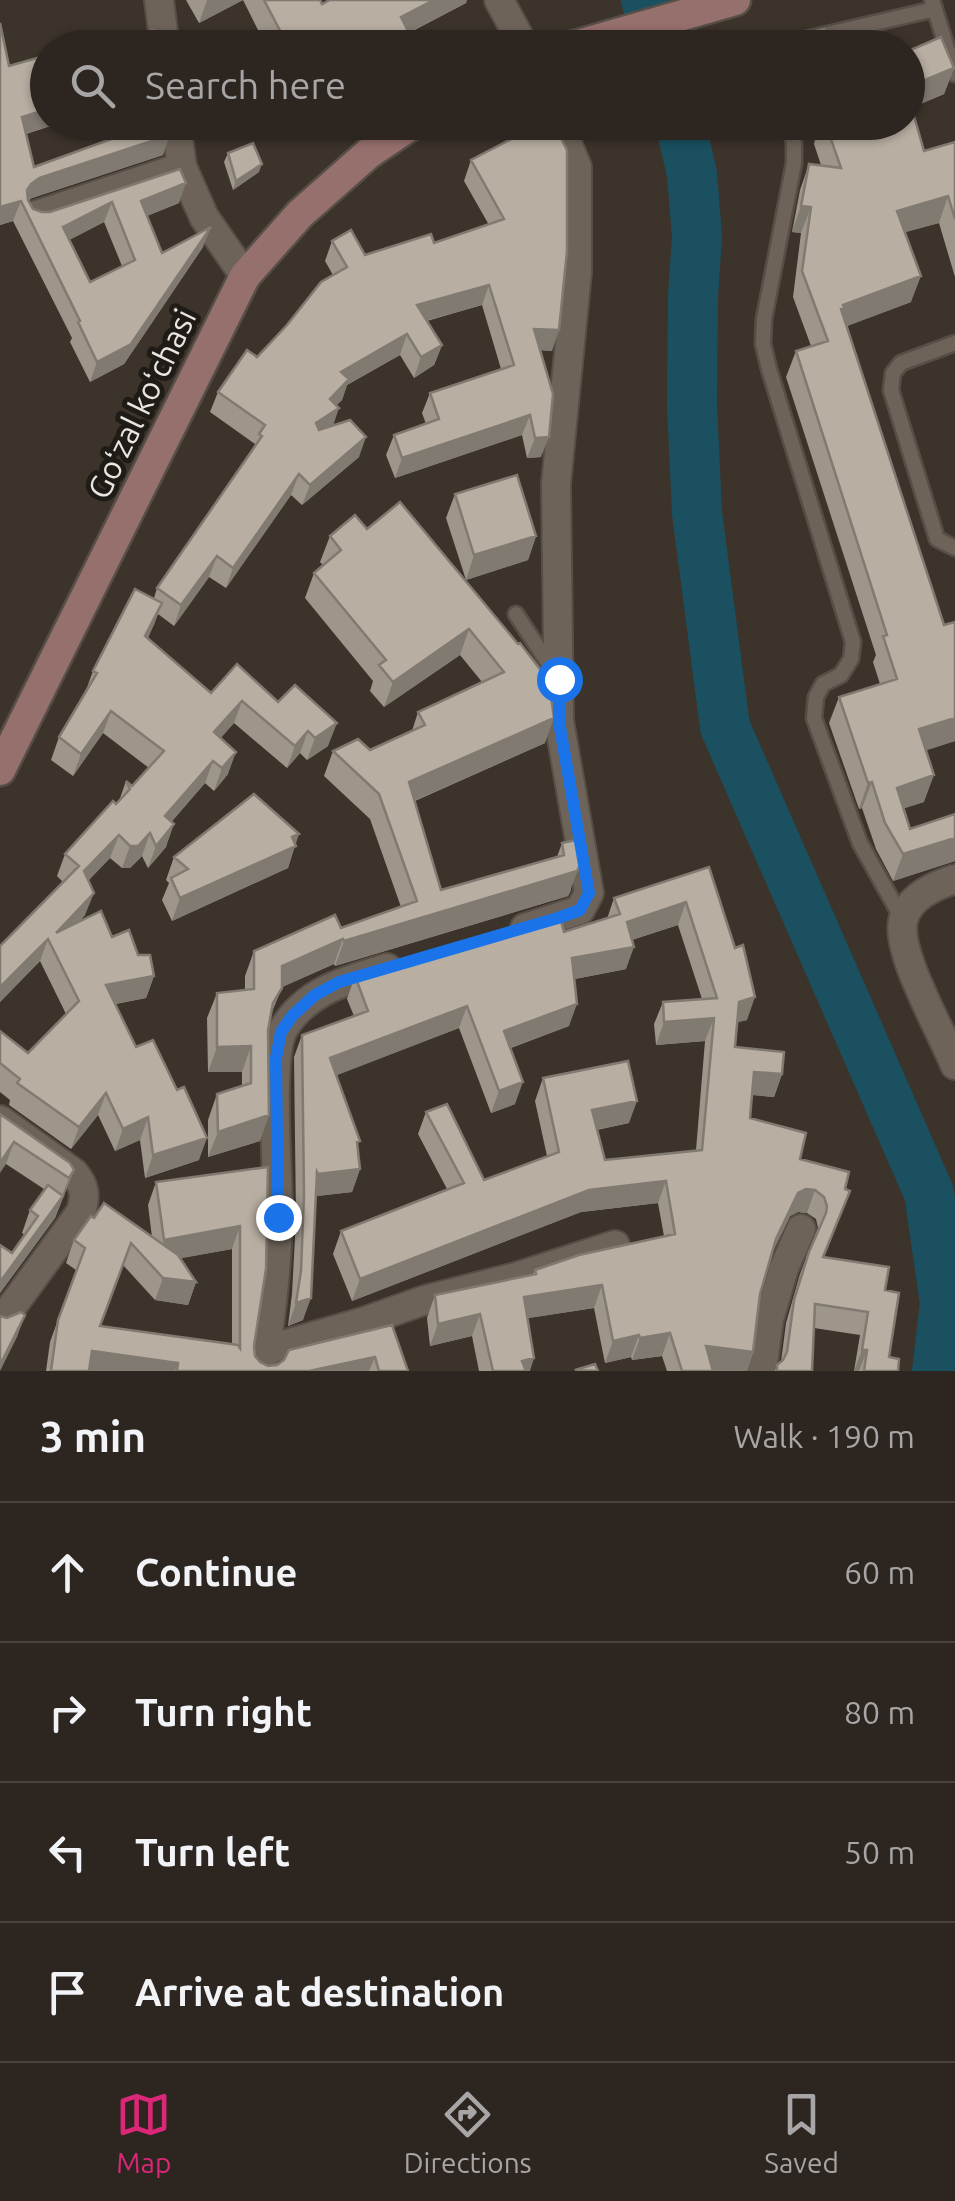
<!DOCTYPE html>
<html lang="en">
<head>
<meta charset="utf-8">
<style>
  body { margin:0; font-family:Ubuntu,sans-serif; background:#352e29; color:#f1f3f6 }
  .stop { position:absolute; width:30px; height:30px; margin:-22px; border:8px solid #1a73e8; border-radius:50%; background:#fff }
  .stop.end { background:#1a73e8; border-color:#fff; box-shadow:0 2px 10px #0008 }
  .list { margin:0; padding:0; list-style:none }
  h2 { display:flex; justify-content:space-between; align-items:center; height:130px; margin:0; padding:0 40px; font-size:42px }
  h2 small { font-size:32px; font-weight:400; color:#a7a5a5 }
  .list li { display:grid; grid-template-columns:65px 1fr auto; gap:30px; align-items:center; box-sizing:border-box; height:140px; padding:0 40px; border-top:2px solid #48433e }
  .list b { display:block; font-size:38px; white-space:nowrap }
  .list em { font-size:32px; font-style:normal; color:#a7a5a5 }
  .icon { flex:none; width:55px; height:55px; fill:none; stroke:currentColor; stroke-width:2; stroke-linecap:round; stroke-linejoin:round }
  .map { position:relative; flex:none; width:955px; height:1371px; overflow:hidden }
  .search { position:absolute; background:#2d2620; box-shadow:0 2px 8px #0004; left:30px; right:30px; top:30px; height:110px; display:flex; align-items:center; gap:25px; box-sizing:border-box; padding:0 35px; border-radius:55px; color:#a7a5a5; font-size:38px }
  .sheet { height:690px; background:#2d2620 }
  nav { display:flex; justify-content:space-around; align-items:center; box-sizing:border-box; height:140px; border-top:2px solid #48433e; background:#2d2620; font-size:28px; color:#a7a5a5 }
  nav a { display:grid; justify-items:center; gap:5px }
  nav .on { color:#db2777 }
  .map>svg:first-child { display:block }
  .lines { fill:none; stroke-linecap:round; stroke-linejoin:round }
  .river { stroke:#1a5060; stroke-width:50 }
  .lane-casing { stroke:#574f47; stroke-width:19 }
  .street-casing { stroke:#574f47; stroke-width:32 }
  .secondary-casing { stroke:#574f47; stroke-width:35 }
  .lane { stroke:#6d6359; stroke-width:14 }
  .street { stroke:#6d6359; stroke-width:28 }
  .secondary { stroke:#96706d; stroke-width:30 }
  .wall { fill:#9e968b; fill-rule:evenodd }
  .shaded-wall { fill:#817a71 }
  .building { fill:#b8aea2; stroke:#817a71; stroke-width:2.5; fill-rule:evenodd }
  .route { stroke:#1a73e8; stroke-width:12 }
  .labels { text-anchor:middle; stroke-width:10; stroke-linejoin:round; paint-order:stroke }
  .street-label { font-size:32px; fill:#ebe5df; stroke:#1f1b17 }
</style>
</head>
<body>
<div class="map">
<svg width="955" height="1371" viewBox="0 0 955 1371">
  <rect width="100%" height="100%" fill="#3c332a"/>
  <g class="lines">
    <path class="river" d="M646,0l14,48
      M680,122l12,52 5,62 -4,61 -1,108 5,108 28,214 204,466 16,110 -8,68"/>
    <g class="lane-casing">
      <path id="lane" d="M932,0l23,74
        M784,48l18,-8 133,-31
        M789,122l5,21v20l-30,156 -1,25 6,25 84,273 -2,17 -10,16 -18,9 -7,13 -2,21 46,125 43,77
        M955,343l-54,20 -8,10 -2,17 46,149 18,9
        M516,614l38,58"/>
    </g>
    <g class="street-casing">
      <path id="street" d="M159,0l6,48
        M499,0l26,48
        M176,122l6,45 22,50 41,59
        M37,215l145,-48
        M955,879c-21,7 -47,18 -52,42 -7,32 39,111 52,144
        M525,928l55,-18 9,-17 -30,-172 -3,-237 21,-212v-105l-19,-45
        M0,1120l74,53c11,13 12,23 7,39l-81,111
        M266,1350l94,-27 65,-23 91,-23 99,-32
        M263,1371c7,-51 14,-101 15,-153 1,-39 -11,-162 6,-190 23,-38 64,-48 103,-60
        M762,1371l7,-52 15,-51 17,-39"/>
    </g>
    <g class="secondary-casing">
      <path id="secondary" d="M568,48l167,-48
        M0,770l245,-494 55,-62 69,-61 46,-31"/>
    </g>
    <use href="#lane" class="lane"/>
    <use href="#street" class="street"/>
    <use href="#secondary" class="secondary"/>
  </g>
  <path class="wall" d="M186,0h134l2,4 8,-4h137l-1,3 -57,30 5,10 -2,5h-145l-24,-48 -44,23z
    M0,23l9,43 39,56h15l-37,12 8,33 98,-35 -2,-10h38l-5,33 -131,43 -4,3 5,8 9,3h8l130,-43 -1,34 -32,13 15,37 41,-6 -79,117 -34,18 -20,-40 2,-4 -59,-117 -13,4zM104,222l18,44 -32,16 -21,-42z
    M802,35l27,13h-32z
    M908,51l46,17 -10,26 -33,14 13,43 31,-9v135l-16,-54 -34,9 6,70 -64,24 97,299 11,-3v119l-29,9 -2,52 -21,6 7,21 45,-15v47l-62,20 -17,-32 -14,-41 -3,1 -30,-86 10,-26 41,-13 -7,-22 3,-7 -90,-278 10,-26 15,-5 -18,-49 8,-64 -9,-1 8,-42 9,-26 12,1 -7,-21 1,-4 -5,-18h98z
    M544,122l8,229 -12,-1 1,107 -14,1 -5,-23 -127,43 -9,-23 8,-20 32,-11 -4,-11 8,-20 71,-24 -19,-64 -55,16 15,24 -8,20 -20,13 -14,-23 -53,30 -5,15 -6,5 -3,20 26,32 -57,48 -11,-10 -65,93 -17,-11 -35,49 -16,-12 -10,24 63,55 67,9 50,44 -21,14 -7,-7 -13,15 -53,-45 -14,15 8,36 -14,17 -9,-8 -34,39 -5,25 -18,21 -6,-12 -12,12h-8l-12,-10 -22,23 -3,34 -5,6 32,16 26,18 16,21 -8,22 -30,6 20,43 63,113 -54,18 -5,-38 -25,11 -17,-36 -27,34 -62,-44 1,-5 -10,-8v-61l28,22 38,-39 -26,-53 -40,41v-56l63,-64 -6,-6 8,-22 54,-53 7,-20 6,5 17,-18 -46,-35 -30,43 -22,-16 8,-23 26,-44 8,-22 61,-73 3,-10 97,-140 1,-4 -45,-32 8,-20 39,-35 76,-82 -8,-14 7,-20 33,14 69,-12 55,-18 -25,-44 7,-21z
    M228,153l31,19 -26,18 -9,-28z
    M455,494l81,42 -8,24 -62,20 -20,-62z
    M367,529l151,115 27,99 -130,58 26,89 116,-33 5,-14 9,47 -3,6 -233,70 -1,-2 -52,23 -12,30 -2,13 -8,111 -52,16v-37l9,-26 25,-8v-14h-34l-1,-54 10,-25 28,-3v-14l9,-25 87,-23 60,-21 -31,-88 -46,-43 9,-25 37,-1 42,-19 6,-19 64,-30 -22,-27 -76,52 -14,-16 3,-10 -68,-83 9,-25 9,-8 -3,-3 10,-26z
    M295,844l-7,24 -116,53 -10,-21 7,-17 -3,-3 8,-23z
    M709,867l38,153 -10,2 -2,25 47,27 -8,23 -22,-2 -2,23 50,41 50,32 -26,66 61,33 4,67 9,14h-44l6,-36 -46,-7 -2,43h-37l2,-6 4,-3 5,-39 14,-49 18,-46 -2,-9 -9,-6 -9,-1 -8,4 -18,37 -12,41 -7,58 -6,19h-80l-5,-15 -30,4 -1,-3 -26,6 -11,-55 -66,10 2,53h-51l-7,-35 -42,10 -3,-28 8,-23 98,-21 2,-4 129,-34 -6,-33 -77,9 -229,89 -19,-47 8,-23 106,-42 -29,-55 8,-22 58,68 63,-24 -12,-55 8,-23 86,45 -32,7 8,30 91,-10 9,-109 -49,4 -2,-21 9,-22 39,-3 -24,-74 -46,15 -6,29 -51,10 -6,47 -58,22 4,56 -24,9 -32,-85 -123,47 21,73 3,21 -8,23 -36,4 -13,124 -15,6 4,-32 4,-76 -2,-161 8,-22 52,-19 -7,-17 8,-23 209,-44 43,-13 7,-21z
    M0,1114l74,56 -19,48 -55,75v-48l12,8 13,-18 -3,-2 8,-23 14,-21 -38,-25z
    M268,1167l-14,179 1,10 5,6 8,4 9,-1 115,-40 16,46h-362l4,-29 26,-72 -10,-7 8,-23 20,-22 58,19 -4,-32 8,-23zM232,1249v95l-132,-18 23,-61 32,35 33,5 8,-23 -16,-24z"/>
  <path class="shaded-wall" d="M207,0h36l-44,23z
    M434,0h33l-1,3 -74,38 9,-24z
    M954,68l-10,26 -36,15v-22z
    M48,109v13h15l-49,15 8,-20z
    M170,135l-7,20 -131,43 -10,6 9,-20 8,-6z
    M262,164l-3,8 -26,18 3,-9z
    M186,183l-7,20 -45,18 7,-20z
    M948,196l-9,27 -51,14 9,-26z
    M21,201l-8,20 -13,4v-18z
    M112,202l-8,20 -48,25 7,-20z
    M801,206l10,1 -10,26 -9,-1z
    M211,227l-8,20 -79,117 -34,18 7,-20z
    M921,276l-10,26 -75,28 7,-25z
    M489,285l-7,20 -72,20 7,-20z
    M534,329l25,1 -7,21 -26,-2z
    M407,334l-7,21 -53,30 -5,15 -16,16 13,-8 -7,21 -24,14 8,-20 25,-51z
    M442,345l-8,20 -20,13 7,-21z
    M530,415l-8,20 -127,43 7,-20z
    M366,437l-7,20 -57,48 8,-20z
    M549,437l-8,20 -14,1 8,-20z
    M299,474l-8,21 -65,93 7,-20z
    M536,536l-8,24 -62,20 8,-25z
    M217,556l-8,21 -35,49 7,-21z
    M162,603l-8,22 -17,34 8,-23z
    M469,629l-9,26 -76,52 9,-25z
    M242,701l-8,22 -28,32 8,-23z
    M111,711l-8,22 -30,43 8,-22z
    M554,718l-9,25 -145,64 9,-25z
    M955,718v23l-46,15 10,-27z
    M337,723l-9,23 -21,14 8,-22z
    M308,731l-8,22 -13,15 8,-22z
    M236,752l-8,22 -14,17 8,-23z
    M213,761l-8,22 -48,56 8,-23z
    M934,775l-10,27 -37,12 10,-26z
    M872,782l-10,26 -3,1 9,-26z
    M174,824l-8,23 -18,21 8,-22z
    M150,833l-8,23 -12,12h-8l8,-22z
    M299,834l-11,34 -116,53 8,-23z
    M119,835l-9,23 -34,35 8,-22z
    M955,838v23l-62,20 10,-27z
    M580,865l-12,31 -233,70 9,-25z
    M94,893l-9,22 -32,35 3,-17z
    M686,902l-8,23 -59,19 8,-22z
    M48,939l-8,22 -40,41v-15z
    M343,939l-9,25 -61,27 9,-25z
    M634,947l-8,22 -62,12 8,-23z
    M154,976l-8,22 -48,9 8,-22z
    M755,997l-8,23 -16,4 8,-22z
    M577,1004l-8,22 -73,27 8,-22z
    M467,1006l-8,22 -137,53 8,-23z
    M714,1018l-9,23 -49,4 8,-23z
    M251,1046l-9,26h-34l9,-25z
    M754,1072l28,2 -8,23 -28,-3z
    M523,1082l-8,22 -24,9 8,-22z
    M106,1093l-8,22 -27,34 8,-22z
    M637,1101l-8,22 -45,9 8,-22z
    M269,1115l-9,26 -52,16 10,-25z
    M148,1117l-8,23 -25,11 8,-22z
    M207,1138l-8,22 -54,18 8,-23z
    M14,1142l-8,22 -6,9v-10z
    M360,1169l-8,23 -42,5 8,-23z
    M74,1170l-19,48 -55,75v-11l61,-84 8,-20z
    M666,1181l-8,22 -77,9 -229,89 8,-22 229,-89z
    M806,1189l9,1 -8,23 -9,-1 -8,4 -22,45 8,-22 22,-46z
    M240,1226l-8,23 -76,14 8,-23z
    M163,1278l33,4 -8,23 -33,-5z
    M602,1285l-8,23 -78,12 8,-23z
    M311,1298l-8,22 -15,6 8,-23z
    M480,1314l-8,22 -42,10 8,-22z
    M25,1315l-8,22 -17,34v-6z
    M670,1333l-8,23 -30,4 8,-22z
    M639,1335l-8,22 -26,6 8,-22z
    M706,1346l47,6 -6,19h-32l-17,-2z
    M862,1350h5l-8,21h-5z
    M92,1351l86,12 -3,8h-90z
    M375,1357l-6,14h-60z
    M534,1358l-4,13h-11l3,-10z"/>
  <path class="building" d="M264,0h56l2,4 8,-4h104l-33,17 13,26 -9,5h-129l10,-6z
    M0,23l9,43 39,-11v54l-26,8 12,50 108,-39 -1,-6h27l2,13 -131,43 -8,6 -4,6 1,10 5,9 9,3h8l130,-43 6,14 -45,18 21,52 49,-26 -80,117 -34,18 -19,-40 2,-1 -59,-120 -21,6zM112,202l23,58 -45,22 -27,-55z
    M824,29l5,19h-23l-4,-13z
    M154,30l5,18h-87l38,-12 1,6z
    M941,37l13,31 -46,19v-36z
    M908,95l16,56 31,-9v77l-7,-23 -51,15 24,65 -78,29 1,3 -3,1 103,316 11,-3v96l-36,11 15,46 -37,13 13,41 45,-15v24l-52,16 -18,-31 -13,-41 -4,1 -29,-86 58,-18 -14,-43 4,-1 -91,-284 32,-10 -26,-70 9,-64 -10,-1 8,-42 32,4 -16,-46h83z
    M544,122h9l14,28v101l-8,79 -25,-1 19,65 -4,43 -14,1 -5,-23 -128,43 -8,-23 45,-16 -9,-26 84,-28 -25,-80 -72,20 25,40 -21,12 -14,-23 -66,38 8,7 -19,20 9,9 -23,15 3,7 31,-10 16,17 -56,48 -11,-11 -66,94 -16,-12 -36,49 -24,-17 105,-152 -3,-2 6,-9 -47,-33 29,-42 10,7 30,-32 34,-43 26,-15 -15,-26 19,-11 14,25 66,-21 3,9 70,-24 -33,-59z
    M253,143l9,21 -26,17 -8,-28z
    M517,475l19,61 -62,19 -19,-61z
    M400,502l118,142 2,-1 29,38 5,37 -145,64 32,108 123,-35 -2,-12 14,-3 4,25 -3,6 -233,70 -1,-2 -61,27v22l-9,15 -5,27 1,85 -51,17 -1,-38 34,-11v-37l-34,1v-54l37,-4v-38l81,-36 6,13 76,-27 -38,-107 -46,-43 25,-12 12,11 55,-25 -7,-13 86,-40 -35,-43 -76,53 -14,-17 7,-5 -72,-87 27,-23 -11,-14 25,-21 12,14z
    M135,589l27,14 -17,33 66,57 26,-29 41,38 17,-17 42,38 -22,15 -7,-7 -13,15 -53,-45 -28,31 22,20 -14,16 -9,-7 -48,55 9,8 -18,22 -6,-13 -12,13h-8l-11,-11 -35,36 10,22 -38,40 45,-22 11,26 17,-7 9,25h12l4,21 -48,9 30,62 17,-7 24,50 7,-3 23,51 -54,17 -5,-38 -25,12 -17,-36 -27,34 -62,-44 3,-4 -20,-16v-32l28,22 51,-52 -31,-62 -48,48v-41l79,-80 -14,-12 48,-53 3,3 14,-15 -4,-8 6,5 32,-35 -53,-40 -30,43 -22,-17 38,-64 -4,-2z
    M254,794l45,40 -7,3 4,9 -116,52 -9,-20 17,-9 -14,-12z
    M709,867l26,81 8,-3 12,52 -16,5 -4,45 49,5 -2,22 -28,-2 -4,46 56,15 -6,26 49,13 -4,17 5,2 -27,66 66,10 -4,23 14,3 -10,64 10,2 -1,12h-34l3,-21h-5l6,-38 -53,-8 -3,67h-35v-6l6,-5 4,-8 7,-52 15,-48 17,-39 1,-7 -3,-9 -9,-7 -9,-1 -8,4 -22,46 -16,55 -7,58 -47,-6 7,25h-31l-12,-38 -30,5 -1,-3 -26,6 -11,-56 -78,12 10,61 -12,3 4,10h-33l-13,-57 -42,10 -3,-29 101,-21 -1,-4 44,-15 96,-21 -9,-53 -77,9 -229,89 -19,-48 123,-48 -38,-71 21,-8 37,76 75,-28 -16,-74 85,-17 9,40 -45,9 13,50 97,-10 12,-132 -50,4 -1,-20 54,-4 -31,-96 -59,20 7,25 -62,11 5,46 -73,27 19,51 -24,9 -32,-85 -137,52 30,83 -3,1 3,27 -42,5 -1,-2 -6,126 -15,5 5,-32 3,-76 -2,-160 66,-24 -13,-35 205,-59 4,15 56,-18 -6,-16z
    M0,1114l70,49 4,7 -5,8 -55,-36 -14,21z
    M268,1167l-2,102 -12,77 1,10 5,6 8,4 9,-1 7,-5 5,-10 103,-25 16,46h-29l-4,-14 -66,14h-132l1,-8 -86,-12 -3,20h-38l7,-51 27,-72 -11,-8 17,-24 3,2 10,-15 74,52 18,27 -33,-4 -32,-35 -31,83 138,19 2,3v-122l-76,14 -8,-58z
    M48,1185l15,11 -63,86v-37l12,8 26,-37 -8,-6z
    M21,1312l4,3 -25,50v-49l7,2z
    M595,1364l3,7 -23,-1z"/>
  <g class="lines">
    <path class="route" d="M278,1217l-2,-159 5,-26 11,-16 23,-21 24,-13 219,-64 22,-8 9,-17 -30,-171v-43"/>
  </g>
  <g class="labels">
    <g class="street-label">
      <text transform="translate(142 404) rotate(-64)" y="11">Goʻzal koʻchasi</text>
    </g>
  </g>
</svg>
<div class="stop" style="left:559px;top:679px"></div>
<div class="stop end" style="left:278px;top:1217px"></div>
<div class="search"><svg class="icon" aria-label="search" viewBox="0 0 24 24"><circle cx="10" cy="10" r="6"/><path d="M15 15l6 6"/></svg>Search here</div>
</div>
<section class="sheet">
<h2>3 min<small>Walk · 190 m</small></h2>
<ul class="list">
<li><svg class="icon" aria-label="ahead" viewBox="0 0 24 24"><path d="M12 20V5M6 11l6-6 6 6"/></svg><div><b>Continue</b></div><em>60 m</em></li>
<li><svg class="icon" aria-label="right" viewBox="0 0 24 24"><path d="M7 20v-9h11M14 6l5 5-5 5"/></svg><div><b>Turn right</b></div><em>80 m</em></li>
<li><svg class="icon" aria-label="left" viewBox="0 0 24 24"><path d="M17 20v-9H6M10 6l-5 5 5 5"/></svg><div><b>Turn left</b></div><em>50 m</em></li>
<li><svg class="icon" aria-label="arrive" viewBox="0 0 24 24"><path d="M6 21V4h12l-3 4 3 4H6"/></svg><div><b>Arrive at destination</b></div></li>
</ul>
</section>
<nav>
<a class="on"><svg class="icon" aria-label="map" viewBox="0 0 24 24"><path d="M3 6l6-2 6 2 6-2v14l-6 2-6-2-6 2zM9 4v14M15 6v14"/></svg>Map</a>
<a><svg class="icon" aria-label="directions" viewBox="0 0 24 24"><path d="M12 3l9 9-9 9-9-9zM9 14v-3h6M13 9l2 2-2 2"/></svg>Directions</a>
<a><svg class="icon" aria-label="saved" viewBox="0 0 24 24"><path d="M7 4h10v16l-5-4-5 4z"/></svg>Saved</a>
</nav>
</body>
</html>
